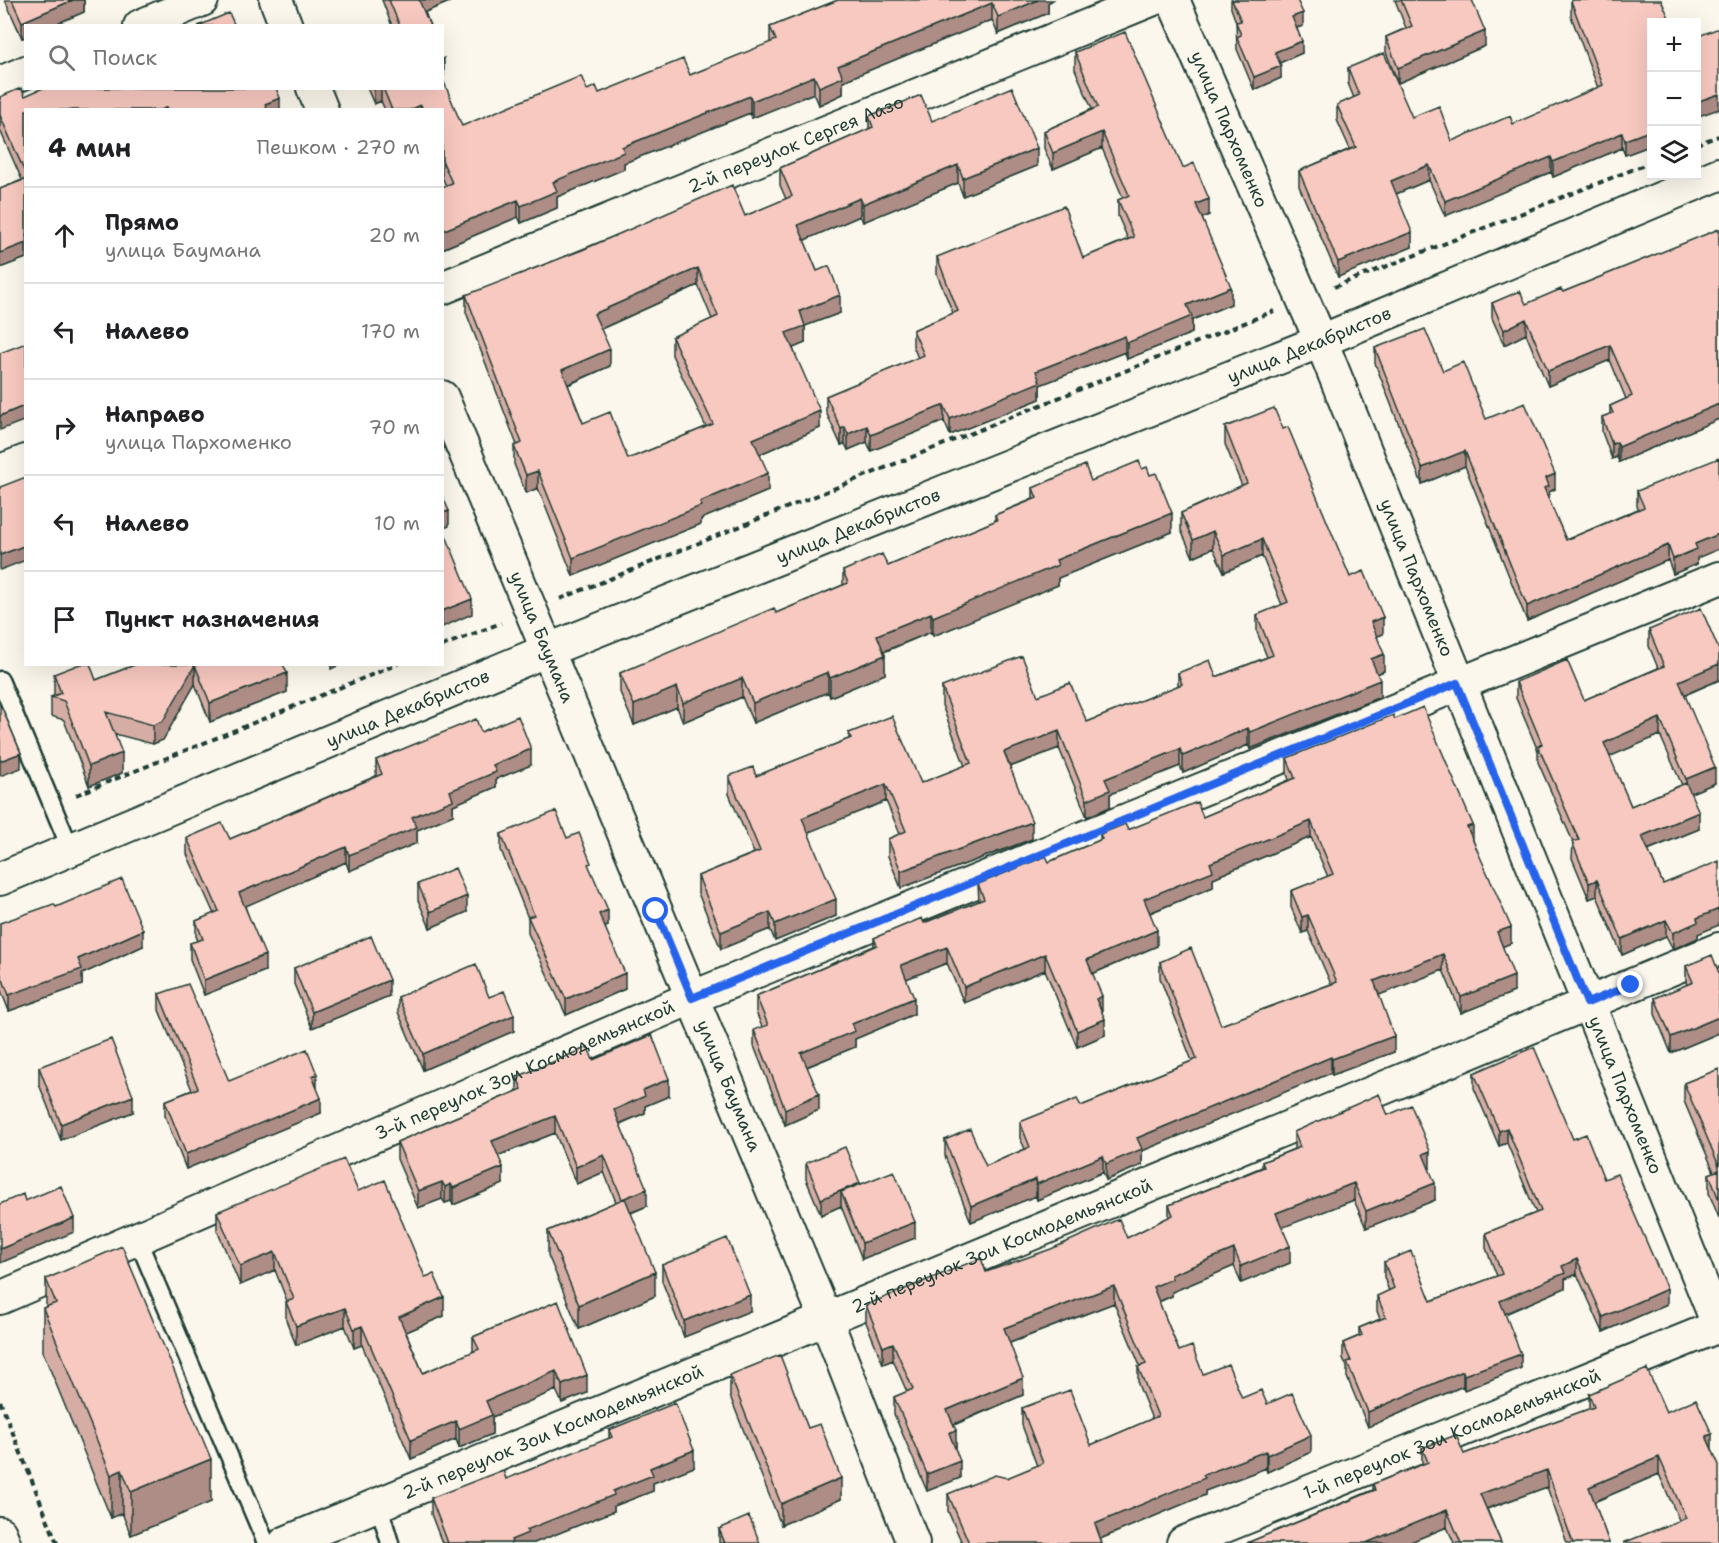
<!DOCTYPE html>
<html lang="ru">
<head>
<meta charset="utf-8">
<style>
  body { margin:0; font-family:"Shantell Sans",sans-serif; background:#f6f6f6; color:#202124 }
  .controls { position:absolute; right:18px; top:18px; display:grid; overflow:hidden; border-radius:0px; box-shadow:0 6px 24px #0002 }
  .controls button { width:54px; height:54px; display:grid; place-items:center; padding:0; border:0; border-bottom:2px solid #e0e0e0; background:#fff; color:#202124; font:30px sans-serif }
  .stop { position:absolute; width:18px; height:18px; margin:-14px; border:4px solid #2563eb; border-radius:50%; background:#fff }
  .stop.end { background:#2563eb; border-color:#fff; box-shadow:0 2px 6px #0008 }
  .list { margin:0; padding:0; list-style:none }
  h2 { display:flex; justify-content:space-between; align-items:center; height:78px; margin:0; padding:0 24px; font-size:26px }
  h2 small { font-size:20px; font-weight:400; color:#757577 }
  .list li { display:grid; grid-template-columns:39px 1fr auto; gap:18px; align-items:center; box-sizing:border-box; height:96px; padding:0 24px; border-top:2px solid #e0e0e0 }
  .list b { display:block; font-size:22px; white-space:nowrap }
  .list p { margin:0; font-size:20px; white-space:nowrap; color:#757577 }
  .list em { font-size:20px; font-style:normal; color:#757577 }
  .icon { flex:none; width:33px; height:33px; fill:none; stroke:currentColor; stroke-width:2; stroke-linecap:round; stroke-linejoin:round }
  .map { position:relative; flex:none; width:1719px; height:1543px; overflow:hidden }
  .search { position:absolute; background:#fff; box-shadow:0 6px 24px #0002; left:24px; top:24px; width:420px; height:66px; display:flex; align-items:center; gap:15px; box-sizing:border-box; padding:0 21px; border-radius:0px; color:#757577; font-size:22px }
  .panel { position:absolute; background:#fff; box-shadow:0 6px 24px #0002; left:24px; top:108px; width:420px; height:558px; border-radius:0px }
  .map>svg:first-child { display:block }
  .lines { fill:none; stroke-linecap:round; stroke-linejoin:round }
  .service-casing { stroke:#1f3d34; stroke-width:21 }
  .minor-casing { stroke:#1f3d34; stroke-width:36 }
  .path { stroke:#1f3d34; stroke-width:4; stroke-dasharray:6 4.5; stroke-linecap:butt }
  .service { stroke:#fbf7ec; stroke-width:16 }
  .minor { stroke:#fbf7ec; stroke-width:32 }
  .wall { fill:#d5ada5; stroke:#1f3d34; stroke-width:1.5; fill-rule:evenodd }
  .shaded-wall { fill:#ae8d86; stroke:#1f3d34; stroke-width:1.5 }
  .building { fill:#f8c9c0; stroke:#1f3d34; stroke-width:1.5; fill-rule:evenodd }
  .route { stroke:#2563eb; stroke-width:8 }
  .labels { text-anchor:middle; stroke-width:6; stroke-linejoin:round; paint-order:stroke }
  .street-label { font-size:18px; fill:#1f3d34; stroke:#fbf7ec }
</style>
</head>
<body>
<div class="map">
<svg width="1719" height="1543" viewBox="0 0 1719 1543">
  <rect width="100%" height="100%" fill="#fbf7ec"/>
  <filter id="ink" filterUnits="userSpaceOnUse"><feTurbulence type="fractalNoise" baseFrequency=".0167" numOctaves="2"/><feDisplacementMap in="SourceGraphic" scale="12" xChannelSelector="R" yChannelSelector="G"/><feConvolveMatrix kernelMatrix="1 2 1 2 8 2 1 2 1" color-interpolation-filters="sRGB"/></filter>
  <g filter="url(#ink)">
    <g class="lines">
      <g class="service-casing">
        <path id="service" d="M0,680l71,170
          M137,1238l129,305
          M379,1506l11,37"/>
      </g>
      <g class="minor-casing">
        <g id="minor">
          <path d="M276,0l10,26"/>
          <path id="s1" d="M1173,0l148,341 398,986"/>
          <path d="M140,26l62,-26"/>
          <path d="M0,83l26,-11"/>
          <path d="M313,88l9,22"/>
          <path id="s2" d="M442,288l709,-288"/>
          <path id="s3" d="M442,397l384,922 87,224"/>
          <path d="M0,471l26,-10"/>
          <path id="s4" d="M0,879l548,-229 773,-309 398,-167"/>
          <path id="s5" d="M0,1298l691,-300 1028,-420"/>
          <path d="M0,1533l4,10"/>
          <path id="s6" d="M285,1543l1434,-594"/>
          <path id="s7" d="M1183,1543l536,-217"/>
        </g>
      </g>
      <path class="path" d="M1696,144l23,-8
        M1334,287l318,-125
        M560,599l714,-288
        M442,646l59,-23
        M76,795l322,-131
        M0,1401l57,142"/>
      <use href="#service" class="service"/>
      <use href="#minor" class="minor"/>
    </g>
    <path class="wall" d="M5,0h79v12l-33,14h-25v11l-4,1z
      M382,0h72l-29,12 5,14h-38z
      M838,0l210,3v10l-50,21 -6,-14 -149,61v13l-24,11 -5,-12 -62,25 -2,-5 -126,50v6l-67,28v11l-36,15 -3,-6 -76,32v-62l4,-1 -4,-9v-67h-57l-4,-9 -7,3 -7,-16h75l20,38 125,-36 12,3 91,-18 80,-32v-16z
      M1231,0h66l6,26 -6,2 5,25 -23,10 2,15 -27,12 -17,-41 -1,-27 -5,-14z
      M1395,0h77l13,46 -87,37 -12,-31v-15l20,-9z
      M1571,1l81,21v123l-27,10 -3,-7 -69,29 -2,-5 -106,44 -16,-36 -33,14 16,53 -74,30 -39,-91v-15l51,-22 -13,-29v-15l17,-7 -6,-15v-15l64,49 40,24 61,-17 85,-36 -27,-72z
      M1075,52l108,116 26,47 -7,3 29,86 -39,16v13l-65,26 -2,-7 -85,33v14l-90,36 -6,-14 -73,30 -4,-9 -19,8 -3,-6 -4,1 -15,-33v-16l92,-38 -5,-12v-16l40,-17 -16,-39v-17l146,1 45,-19 -10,-23v-16l5,-2 -21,-50 -49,21 -9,-21v-17l48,-22 -17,-40z
      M25,96l255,14h-254v148l-26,10v-79l22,-9 -22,-50v-33z
      M869,116l63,5 105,45 -74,30 -5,-13 -95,39 -3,-6 -56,24 13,31 23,42 -35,13v17l-12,5 27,80 -60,26 8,37 -67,28v5l-128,52 -35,-88 -12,5 -12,-29v-18l3,-1 -51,-133v-17l279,-79 41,-17 -6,-14v-17l89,-39zM698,285l14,34 -40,18v18l34,72 -78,32 -45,-36 -15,-38 42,-19 -9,-37z
      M1719,229v190l-100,43 -2,-5 -5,2 -10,-27v-15l8,-3v-8l16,-7 -16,-39 -62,26 -22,-52 -22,11 -12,-27v-15l34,1 37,-12z
      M1375,348l68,23 43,48 69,70 -6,3v8l17,40 72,-31 -1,-3v-15l60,67v6l-24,10 -5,-14 -141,61 -62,-155 -43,18 -47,-121z
      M1225,427l58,2 67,148 33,57 -6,2 7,35 -7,3 3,23 -130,52 -2,-4 -65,28 -3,-7 -70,28v13l-23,10 -28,-69 -49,19 22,72 -131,49 -13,-32v-17l12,-5 -14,-33 -78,31 28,84 -61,25 -5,-12 -49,20 -23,-56v-17l56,-23 -25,-59v-18h27l93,-37v-6l72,50 44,-17 -23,-61v-18l96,9 49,26 91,-36v-13l38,4 51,-20 -10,-25v-17l25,-10 -20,-49 -38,16 -11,-24 -20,9 -12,-27v-17l61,-27 -17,-42z
      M1091,481l81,51 -114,46v7l-125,51 -2,-4 -47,20 1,22 -55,23 -2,-5 -75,31 -11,-26 -59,25 -6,-15 -43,18 -14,-33v-19l156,-60 67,-28v-14l45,-5 107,-45v-6l38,-16v-11z
      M1649,630l70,50 -34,15 30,88 -24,10 8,36 -51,21 15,34 35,50v4l-25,11 -7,-13 -44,19 -25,-59 -8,3 -17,-41 1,-16 -35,-80v-11l-22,-53v-16l68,18 74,-32 -9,-22zM1660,735l22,50 -51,21 -22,-50z
      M137,664h146l4,28 -77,30 -15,-38 -32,56 -10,4 -38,-10 7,39 -33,13 -25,-66 -13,-4v-19l3,-1v-22l42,6z
      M1395,719l78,121 38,103 -9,3 12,46 -53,21 -18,-43 -64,25 15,57 -62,23 -1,-2 -189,78v14l-36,15 -3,-8 -66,28 -1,-4 -65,26 -26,-66v-16l41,26 39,-17 -5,-11v-16l61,-16 111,-45 -32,-83v-16l61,63 110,-41 -23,-53 -6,2 -11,-26v-16l37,-14 -17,-40 -98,41v9l-63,26 7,33 -65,28 10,38 3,23 -28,12 -32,-77 -81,33 -17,-40 -41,16 8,35 -59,25v8l-48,20 12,43 -34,15 -31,-79v-16l8,-3 -6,-15v-16l118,-50v-8l50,-15 55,-21 -1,-18 71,-22 51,-22v-6l103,-17 86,-37 -2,-6v-16z
      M481,732l50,33 -35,14v8l-43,18v10l-36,15v13l-68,28 -3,-9 -101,44 20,65 -61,24 -14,-36v-16l8,-2 -2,-5v-15l18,-7 -27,-60v-16l43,1 146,-63v-16z
      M501,834l66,4 24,34 17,54 -3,1 20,62 -59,26 -38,-82v-15l-27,-68z
      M418,884l49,28 -37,16 -12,-28z
      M56,907l87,39 -61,28v11l-73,26 -9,-23v-65z
      M1686,966l33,7v60l-48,20 -16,-39v-16l32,-13 -1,-3z
      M294,968l95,28 -77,32 -18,-44z
      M159,994l70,87 88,8 4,24 -135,56 -21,-53v-15l27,-11 -33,-80z
      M398,997h91l25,34 -91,39 -25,-58z
      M593,1060l76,36 -24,10v7l-25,11 27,82 -16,7 24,83 -76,33 -31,-74v-24l68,-29 -12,-30 -28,12 -21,-51 -57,23 5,28 -50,21 -2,-4 -6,2 -3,-4 -24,9 -21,-49v-17l120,-51v-14z
      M39,1067l94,45 -72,28 -22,-56z
      M1719,1069v149l-10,-25v-19l5,-2 -30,-71v-18z
      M1474,1073l99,66 31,40 63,125 -64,28 -26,-58 -12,5v9l-60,26 16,54 -57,22 -1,-4 -95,41 -21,-50v-10l-4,-9v-15l16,-7v-8l21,-9 -3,-8v-15l12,-5 -5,-14v-15l47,39 66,-25 -11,-28v-15l50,-20 -29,-70 -8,3 -25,-58z
      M1388,1115l42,53h-1l6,32 -69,28 -12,-28 -72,27 8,36 -49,20 -7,-17 -62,26v4l-13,6 20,49 24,23 39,24 25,6 44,48 -44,20 -1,-4 -61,23v4l-105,44 2,4h-140l-14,-32v-17l59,-16 30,-12 -15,-41v-17l69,37 61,-26 -14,-35v-17l2,-1 -26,-63 -104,40 13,52 -69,30 2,22 -1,1 5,30 -33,13 -33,-77v-17l13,-5 -14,-32 -10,4 -17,-42v-17l120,-33 141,-34 42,-21v-12l93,-38v-5l32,-13v-17z
      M806,1163l54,22 55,53 -53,21 -21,-53 -20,9 -15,-36z
      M358,1191l67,86 19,39 -38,16 17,41 50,-21v-15l85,-36 29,92 -25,10 -6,-13 -64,27v17l-33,14 -3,-9 -45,20 -49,-114 -8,3 -9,-22 -49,19 -10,-25v-18l1,-1 -12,-31 -35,15 -23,-55v-18z
      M662,1265l88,46 -66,26 -22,-56z
      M46,1279l165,223 -80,33 -9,-22 -11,5 -68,-166v-44l3,-1z
      M730,1375l78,53 33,71 -60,26 -51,-129z
      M1589,1394l77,18 46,37 7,94 -40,-23 -20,-46 -65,28 15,41h-42l-20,-56 -60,22 14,34h-47l-7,-16 -39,16h-161l126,-53v-6l49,-20v-16l42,6 125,-45z
      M609,1430l85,37 -41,16v8l-39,15v5l-80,32h-92l-11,-29v-16l75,-19 103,-40z
      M719,1529l6,14h-6z"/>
    <path class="shaded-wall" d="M73,0h11v12l-33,14h-25v11l-4,1v-16z
      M418,0h36l-36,15z
      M1038,0h15l-5,3v10l-50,21v-17z
      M992,3v17l-149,61v13l-24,11v-18l19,-21z
      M1303,13v13l-11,3v-12z
      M1485,31v15l-87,37v-15z
      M1302,41v12l-27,12v-13z
      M444,58v18h-2v-17z
      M1281,66v12l-27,12v-13z
      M814,76v17l-62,25v-17z
      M374,88h7v13l-7,3z
      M1719,94v15l-23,8v-15z
      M750,96v17l-126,50v6l-67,28v11l-36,15v-17l32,-24 69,-35z
      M280,98v12h-15v-6z
      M421,105v5h-11z
      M1652,130v15l-27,10v-15z
      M1102,132v16l-49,21v-16z
      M1622,133v15l-69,29v-15z
      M1037,148v18l-74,30v-18z
      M1551,157v15l-106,44v-15z
      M958,165v18l-95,39v-18z
      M1429,165v15l-38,16v-15z
      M860,198v18l-62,27v-18z
      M1209,199v16l-13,6v-17z
      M518,200v17l-76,32v-18z
      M1412,232v15l-74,30v-15z
      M26,243v15l-26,10v-15z
      M698,268v17l-104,47v-18z
      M1231,287v17l-39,16v13l-65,26v-16l60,-38z
      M840,295v18l-35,13v17l-19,8v-18l14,-22z
      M1526,319v15l-22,11v-15z
      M1125,336v16l-85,33v14l-90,36v-16l86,-48z
      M1610,345v15l-62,26v-15z
      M610,349v17l-48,21v-17z
      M1719,404v15l-100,43v-15z
      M26,405v15l-26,10v-14z
      M944,405v16l-73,30v-16z
      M820,411v17l-67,29v-18z
      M867,426v16l-19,8v-16z
      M845,427v17l-4,1v-16z
      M1617,442v15l-5,2v-15z
      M1465,451v15l-43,18v-16z
      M538,471v17l-12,5v-18z
      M768,473v18l-67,28v5l-128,52v-18l127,-56z
      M1555,474v15l-6,3v9l-5,-13 2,-10z
      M449,511v15l-7,3v-16z
      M1172,513v19l-114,46v7l-125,51v-19l123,-57z
      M1213,531v17l-20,9v-17z
      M1719,534v15l-22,9v6l-24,10v-15l22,-15z
      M1262,539v17l-38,16v-17z
      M26,545v15l-26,10v-15z
      M1668,545v15l-141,61v-15z
      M472,599v15l-30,13v-16z
      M931,613v19l-54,22v-19z
      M1383,617v17l-12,5v-17z
      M1384,654v17l-13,5v-17z
      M885,655v19l-55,23v-19z
      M331,664h10l-10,5z
      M1719,664v16l-40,17v-16z
      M195,665v19l-32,56 -10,4v-19z
      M828,672v20l-75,31v-20z
      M287,673v19l-77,30v-19z
      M742,678v19l-59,25v-19z
      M1380,680v17l-130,52v-17z
      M677,687v20l-43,18v-20z
      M1660,718v17l-56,24v-16z
      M1248,728v17l-65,28v-17z
      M1059,731v17l-55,21v-17z
      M531,749v16l-35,14v8l-43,18v10l-36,15v13l-68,28v-16l63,-38 38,-26 43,-26z
      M1180,749v17l-70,28v13l-23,10v-17l18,-21z
      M21,753v15l-21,8v-15z
      M122,753v20l-33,13v-20z
      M1715,767v16l-29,12v-16z
      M886,784v17l-84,34v-17z
      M1699,812v17l-57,23v-16z
      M1311,821v16l-98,41v9l-69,28v-16l66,-36z
      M1032,822v17l-131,49v-17z
      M1473,825v16l-6,-14z
      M346,847v15l-107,47v-16z
      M1597,880v16l-8,3v-16z
      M467,896v16l-37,16v-16z
      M836,899v17l-61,25v-17z
      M1719,909v16l-21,9v4l-25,11v-16l24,-15z
      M608,910v16l-9,4v-16z
      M770,912v17l-49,20v-17z
      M1308,915v16l-6,2v-16z
      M1666,920v16l-44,19v-16z
      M1511,927v16l-14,6v-17z
      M143,930v16l-61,28v11l-73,26v-16l69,-36z
      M1157,930v16l-70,30v-16z
      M947,947v16l-46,18v-16z
      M1045,954v16l-81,33v-16z
      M1443,954v16l-69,27v-16z
      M265,955v16l-61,24v-15z
      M625,973v16l-59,26v-16z
      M1514,976v16l-53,21v-16z
      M389,980v16l-77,32v-16z
      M1102,996v16l-6,-13z
      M914,998v16l-59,25v8l-54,22v-16l51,-29z
      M514,1015v16l-91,39v-16z
      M1719,1017v16l-48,20v-16z
      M1105,1019v16l-28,12v-16z
      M1394,1036v16l-62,23v-16z
      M1331,1057v16l-189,78v14l-36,15v-16l31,-26z
      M317,1074v15l-5,-13z
      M669,1079v17l-24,10v7l-31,13v-16l29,-20z
      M819,1094v16l-34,15v-16z
      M133,1096v16l-72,28v-16z
      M321,1098v15l-135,56v-15z
      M555,1116v17l-63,25v-17z
      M1507,1128v15l-8,3v-15z
      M1430,1151v17l-7,3v-17z
      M604,1155v17l-28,12v-17z
      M1103,1156v16l-66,28v-16z
      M503,1167v17l-50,21v-17z
      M1036,1179v17l-65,26v-16z
      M442,1182v17l-24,9v-17z
      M860,1183v16l-19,-7v14l-20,9v-16z
      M1354,1183v17l-78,30v-17z
      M1435,1183v17l-69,28v-17z
      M451,1184v17l-6,2v-16z
      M647,1189v17l-25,10v-17z
      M74,1218v14l-74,31v-14z
      M915,1222v16l-53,21v-16z
      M1290,1246v17l-49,20v-17z
      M1234,1249v17l-62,26v4l-19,8v-17l18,-12z
      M275,1252v18l-35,15v-19z
      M1577,1259v15l-12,5v9l-65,28v-15l62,-35z
      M655,1272v24l-76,33v-24z
      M1114,1286v17l-110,42v-17z
      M1667,1289v15l-64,28v-15z
      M750,1295v16l-66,26v-16z
      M444,1297v19l-45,19v-18z
      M345,1308v18l-49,19v-19z
      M362,1326v19l-8,3v-19z
      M893,1343v17l-10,4v-17z
      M1521,1354v14l-57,22v-15z
      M556,1371v19l-64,27v17l-33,14v-19l27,-28z
      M1463,1371v15l-95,41v-15z
      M587,1375v18l-25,10v-18z
      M1023,1378v17l-76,32v-17z
      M456,1421v18l-45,20v-19z
      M956,1430v17l-7,3v-17z
      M1712,1434v17l-6,-15z
      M1311,1435v17l-44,20v-17z
      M694,1450v17l-41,16v8l-39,15v5l-80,32h-23v-3l15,-10 87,-39 37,-23z
      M1266,1451v17l-61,23v4l-110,46v-17l108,-49z
      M1659,1457v17l-70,30v-17z
      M211,1459v43l-80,33v-43z
      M960,1461v17l-33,13v-17z
      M122,1470v43l-11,5v-43z
      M1547,1470v17l-67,24v-17z
      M841,1478v21l-60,26v-21z
      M1447,1510v17l-39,16h-42z"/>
    <path class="building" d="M12,0h61l-51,22z
      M389,0h30l11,26h-30z
      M838,0h200l-40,17 -6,-14 -154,63 5,11 -24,10 -5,-11 -62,25 -2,-5 -128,51 2,5 -71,30 4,9 -36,15 -3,-6 -76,31v-44l10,-4 -10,-23v-50h-19l-2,-5 -11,5h-18l-9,-22h59v-11l20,49 119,-50 6,14 9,-4 3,7 84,-34 7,16 86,-35 -6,-13z
      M1232,0h65l6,13 -11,4 10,24 -27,11 6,14 -27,11 -17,-40 4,-2 -5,-13 5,-1z
      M1401,0h71l13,31 -87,37 -12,-31 26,-11z
      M1574,0h87l10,22h-19v108l-27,10 -3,-7 -69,29 -2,-5 -106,44 -16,-36 -38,16 21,51 -74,30 -39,-91 57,-24 -19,-42 22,-10 -11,-27 36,-15 28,64 27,-11 13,35 58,-25 3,8 90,-39 -32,-84z
      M229,13l6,13h-37z
      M1719,28v66l-23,8v-65z
      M1125,32l58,136 11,-5 15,36 -13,5 35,83 -44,18 5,11 -65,27 -2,-7 -89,35 4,11 -90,37 -6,-14 -73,30 -4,-9 -19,8 -3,-7 -4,2 -15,-33 98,-41 -11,-25 45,-19 -21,-54 127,-51 19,52 51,-21 -16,-37 11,-5 -27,-63 -49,21 -9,-22 54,-24 -23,-55z
      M1012,87l25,61 -74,30 -5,-13 -95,39 -3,-6 -62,27 19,46 12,-5 11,29 -40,16 5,15 -19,7 34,78 -67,28 15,34 -68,29 1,4 -128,52 -35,-87 -12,4 -12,-29 8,-3 -56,-148 116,-45 150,-65 13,31 47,-20 -12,-28 93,-41 -4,-11 52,-21 11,26zM698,268l20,48 -46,21 41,87 -85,35 -18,-47 -27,11 -21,-53 48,-21 -16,-35z
      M21,88l4,8 18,-8h233l4,10 -15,6 2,6h-99l-1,-3 -6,3h-135v65l-26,-60v-18z
      M26,179v64l-26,10v-64z
      M1719,229v175l-100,43 -2,-5 -5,2 -10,-27 11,-4 -3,-7 22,-10 -22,-51 -62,26 -22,-52 -22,11 -12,-27 28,-12 6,13 35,-15 2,3z
      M1425,329l18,42 20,-9 23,57 39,-16 30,71 -9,4 3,8 -5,2 22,52 78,-33 -7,-16 82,-33v76l-24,10 2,5 -24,10 -5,-14 -141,61 -62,-155 -43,17 -47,-120z
      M26,343v62l-26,11v-63z
      M1274,408l9,21 5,-2 62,150 14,-6 19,46 -12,5 13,32 -13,5 9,21 -130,52 -2,-4 -65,28 -3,-7 -75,30 5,11 -23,10 -28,-69 -55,21 28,70 -131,49 -13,-32 18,-8 -20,-47 -84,34 34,81 -61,25 -5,-12 -49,20 -23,-56 62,-25 -31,-75 24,-9 3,9 95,-38 -2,-5 43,-17 29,67 50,-20 -29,-76 80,-31 16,40 32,-13 17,39 95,-38 -4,-11 32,-13 6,17 57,-22 -16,-40 31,-13 -26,-63 -38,16 -11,-24 -20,9 -12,-27 66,-30 -22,-56z
      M1139,461l3,8 5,-2 3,8 6,-2 16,40 -116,47 2,5 -125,52 -2,-4 -54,22 8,20 -55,23 -2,-6 -75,31 -11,-25 -59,25 -6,-16 -43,18 -14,-32 154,-65 2,5 72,-30 -5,-12 39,-17 6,12 109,-46 -2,-5 42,-17 -4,-10 52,-23 6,16z
      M26,477v68l-26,10v-68z
      M442,495l7,16 -7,2z
      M442,526l30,73 -30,12z
      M1701,608l18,42v14l-40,17 36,86 -29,12 -26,-61 -56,25 27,63 55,-23 13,29 -57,24 21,48 56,-23v48l-22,9 1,4 -25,11 -7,-13 -44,19 -25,-59 -8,3 -17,-41 7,-2 -41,-94 4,-2 -26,-62 51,-22 17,40 80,-34 -15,-36z
      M80,664h10l6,16 41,-16h146l4,9 -77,30 -15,-38 -32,56 -10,4 -47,-13 16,41 -33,13 -25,-65 -13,-4 10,-4 -7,-19z
      M0,703l21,50 -21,8z
      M1423,707l50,118 -6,2 44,100 -14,5 17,44 -53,21 -18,-43 -69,27 20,55 -62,23 -1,-2 -194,81 5,11 -36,15 -3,-8 -66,28 -1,-5 -65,27 -26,-66 25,-11 16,37 44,-19 -10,-25 57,-23 4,7 116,-47 -37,-97 31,-14 30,77 116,-43 -29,-67 -6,2 -11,-26 42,-17 -22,-53 -101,42 3,8 -69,28 13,31 -70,30 15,36 -6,3 9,20 -28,12 -32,-77 -81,33 -17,-40 -46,18 13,33 -62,26 3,7 -54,22 18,41 -34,15 -31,-79 14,-5 -12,-29 121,-51 -3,-7 48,-20 2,5 60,-24 -6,-15 68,-28 3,6 53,-23 -2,-5 25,-10 3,6 69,-28 6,15 92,-39 -8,-20 106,-43 2,4z
      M518,716l13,33 -38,16 3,7 -46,19 3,9 -41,17 5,10 -68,28 -3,-8 -107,46 26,62 -61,25 -14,-37 13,-4 -7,-18 23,-10 -32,-73 35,-15 8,16 152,-65 -6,-14 100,-41 5,13z
      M556,811l11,27 12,-5 12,30 -3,1 20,46 -9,4 26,59 -59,26 -38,-82 6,-2 -33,-81z
      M455,868l12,28 -37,16 -12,-28z
      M122,879l21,51 -65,29 4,10 -73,26 -9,-23v-49l54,-19 2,3z
      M371,936l18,44 -77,32 -18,-44z
      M1712,955l7,18v44l-48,20 -16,-39 38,-16 -7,-16z
      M476,964l13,33 15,-6 10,24 -91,39 -25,-57z
      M188,984l41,97 78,-32 10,25 -5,2 9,22 -135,56 -21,-53 33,-13 -39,-94z
      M652,1035l17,44 -26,11 2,6 -31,14 33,79 -25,10 -18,-44 -28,12 -21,-51 -63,25 11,26 -50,21 -2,-4 -6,3 -3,-5 -24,9 -21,-49 125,-53 -5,-12 71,-30 5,13z
      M111,1039l22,57 -72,28 -22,-57z
      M1534,1047l39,92 13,-5 18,45 13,-5 50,115 -64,28 -26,-58 -15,7 3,7 -65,28 21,53 -57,21 -1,-4 -95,41 -21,-50 4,-1 -8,-18 19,-8 -3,-7 27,-11 -9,-21 17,-8 -10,-26 27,-11 20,50 71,-27 -16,-41 55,-22 -34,-83 -8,3 -25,-58z
      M1719,1069v97l-35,-83z
      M1379,1094l9,21 23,-10 19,46 -7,3 12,29 -69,28 -12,-28 -78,30 14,33 -49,20 -7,-17 -63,26 1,4 -19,8 26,64 13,-5 11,28 25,-10 14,34 19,-8 6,14 25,-11 19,42 -44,20 -1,-4 -63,24 2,3 -110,46 7,19h-133l-21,-49 47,-19 12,3 36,-15 -21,-55 48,-18 21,55 67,-29 -20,-49 8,-3 -32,-78 -110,42 19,50 -76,32 9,20 -7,3 11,28 -33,13 -33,-77 19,-8 -20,-46 -10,4 -17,-42 115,-47 5,14 65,-23 68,-30 8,19 46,-23 -4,-10 95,-38 -2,-5 38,-15 -6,-15z
      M845,1147l15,36 -39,16 -15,-36z
      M344,1159l14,32 27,-11 40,97 9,-3 10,23 -45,20 24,56 56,-24 -6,-12 85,-36 29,74 -25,10 -6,-14 -70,30 6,14 -33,14 -3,-8 -45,19 -49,-114 -8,3 -9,-21 -49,18 -10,-24 8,-3 -19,-47 -35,14 -23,-54z
      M1719,1170v30l-10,-26z
      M894,1171l21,51 -53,21 -21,-51z
      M61,1186l13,32 -74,31v-45l23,-10 2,7z
      M625,1198l30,74 -76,33 -31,-74z
      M727,1238l23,57 -66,26 -22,-56z
      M122,1246l89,213 -80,33 -9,-22 -11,5 -68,-167 13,-5 -10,-24z
      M780,1355l28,73 12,-4 21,54 -60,26 -51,-129z
      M1647,1369l19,43 30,-13 16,35 -6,2 13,29v78h-96l63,-25 -27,-61 -70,30 20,56h-36l-26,-73 -67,24 21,49h-40l-14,-33 -81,33h-119l128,-53 -2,-6 55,-22 -6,-14 34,-13 8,19 130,-47 -5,-13z
      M675,1403l19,47 -44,18 3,7 -40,16 1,4 -88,35 2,3 -17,7 1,3h-64l-17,-45 72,-28 3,9 106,-42 -3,-7z
      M749,1516l11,27h-35l-6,-14z"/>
  </g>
  <g class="lines" filter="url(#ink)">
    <path class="route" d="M656,911l36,87 765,-315 130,320 44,-18"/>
  </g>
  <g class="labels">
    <g class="street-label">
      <text dy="6" stroke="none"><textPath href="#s1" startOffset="141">улица Пархоменко</textPath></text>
      <text dy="6" stroke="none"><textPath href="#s2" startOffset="382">2-й переулок Сергея Лазо</textPath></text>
      <text dy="6" stroke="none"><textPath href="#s4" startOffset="1414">улица Декабристов</textPath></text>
      <text dy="6" stroke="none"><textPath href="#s4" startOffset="928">улица Декабристов</textPath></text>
      <text dy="6" stroke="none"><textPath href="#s1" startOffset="627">улица Пархоменко</textPath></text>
      <text dy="6" stroke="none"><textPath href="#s3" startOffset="260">улица Баумана</textPath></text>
      <text dy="6" stroke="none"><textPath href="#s4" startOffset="442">улица Декабристов</textPath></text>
      <text dy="6" stroke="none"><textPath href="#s5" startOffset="572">3-й переулок Зои Космодемьянской</textPath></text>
      <text dy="6" stroke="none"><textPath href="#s3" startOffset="746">улица Баумана</textPath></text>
      <text dy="6" stroke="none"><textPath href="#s1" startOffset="1185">улица Пархоменко</textPath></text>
      <text dy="6" stroke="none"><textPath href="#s6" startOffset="776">2-й переулок Зои Космодемьянской</textPath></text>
      <text dy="6" stroke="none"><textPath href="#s6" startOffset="290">2-й переулок Зои Космодемьянской</textPath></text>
      <text dy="6" stroke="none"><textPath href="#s7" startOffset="290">1-й переулок Зои Космодемьянской</textPath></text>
    </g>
  </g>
</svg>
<div class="controls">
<button>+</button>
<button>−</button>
<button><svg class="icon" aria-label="layers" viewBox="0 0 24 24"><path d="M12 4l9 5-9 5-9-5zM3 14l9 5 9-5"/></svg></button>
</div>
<div class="stop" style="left:656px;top:911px"></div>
<div class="stop end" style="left:1631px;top:985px"></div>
<div class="search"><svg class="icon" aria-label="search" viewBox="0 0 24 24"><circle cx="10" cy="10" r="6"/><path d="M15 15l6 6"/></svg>Поиск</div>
<section class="panel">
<h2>4 мин<small>Пешком · 270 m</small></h2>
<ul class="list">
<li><svg class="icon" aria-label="ahead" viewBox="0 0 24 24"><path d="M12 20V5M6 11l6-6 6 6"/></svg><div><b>Прямо</b><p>улица Баумана</p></div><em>20 m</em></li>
<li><svg class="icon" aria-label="left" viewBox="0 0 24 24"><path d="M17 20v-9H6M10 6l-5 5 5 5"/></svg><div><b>Налево</b></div><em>170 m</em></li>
<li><svg class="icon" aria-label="right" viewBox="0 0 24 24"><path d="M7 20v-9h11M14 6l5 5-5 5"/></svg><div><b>Направо</b><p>улица Пархоменко</p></div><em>70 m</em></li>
<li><svg class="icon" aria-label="left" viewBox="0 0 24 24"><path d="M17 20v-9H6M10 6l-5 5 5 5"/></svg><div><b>Налево</b></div><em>10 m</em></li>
<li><svg class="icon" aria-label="arrive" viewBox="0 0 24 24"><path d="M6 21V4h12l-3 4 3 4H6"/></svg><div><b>Пункт назначения</b></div></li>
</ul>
</section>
</div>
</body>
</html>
